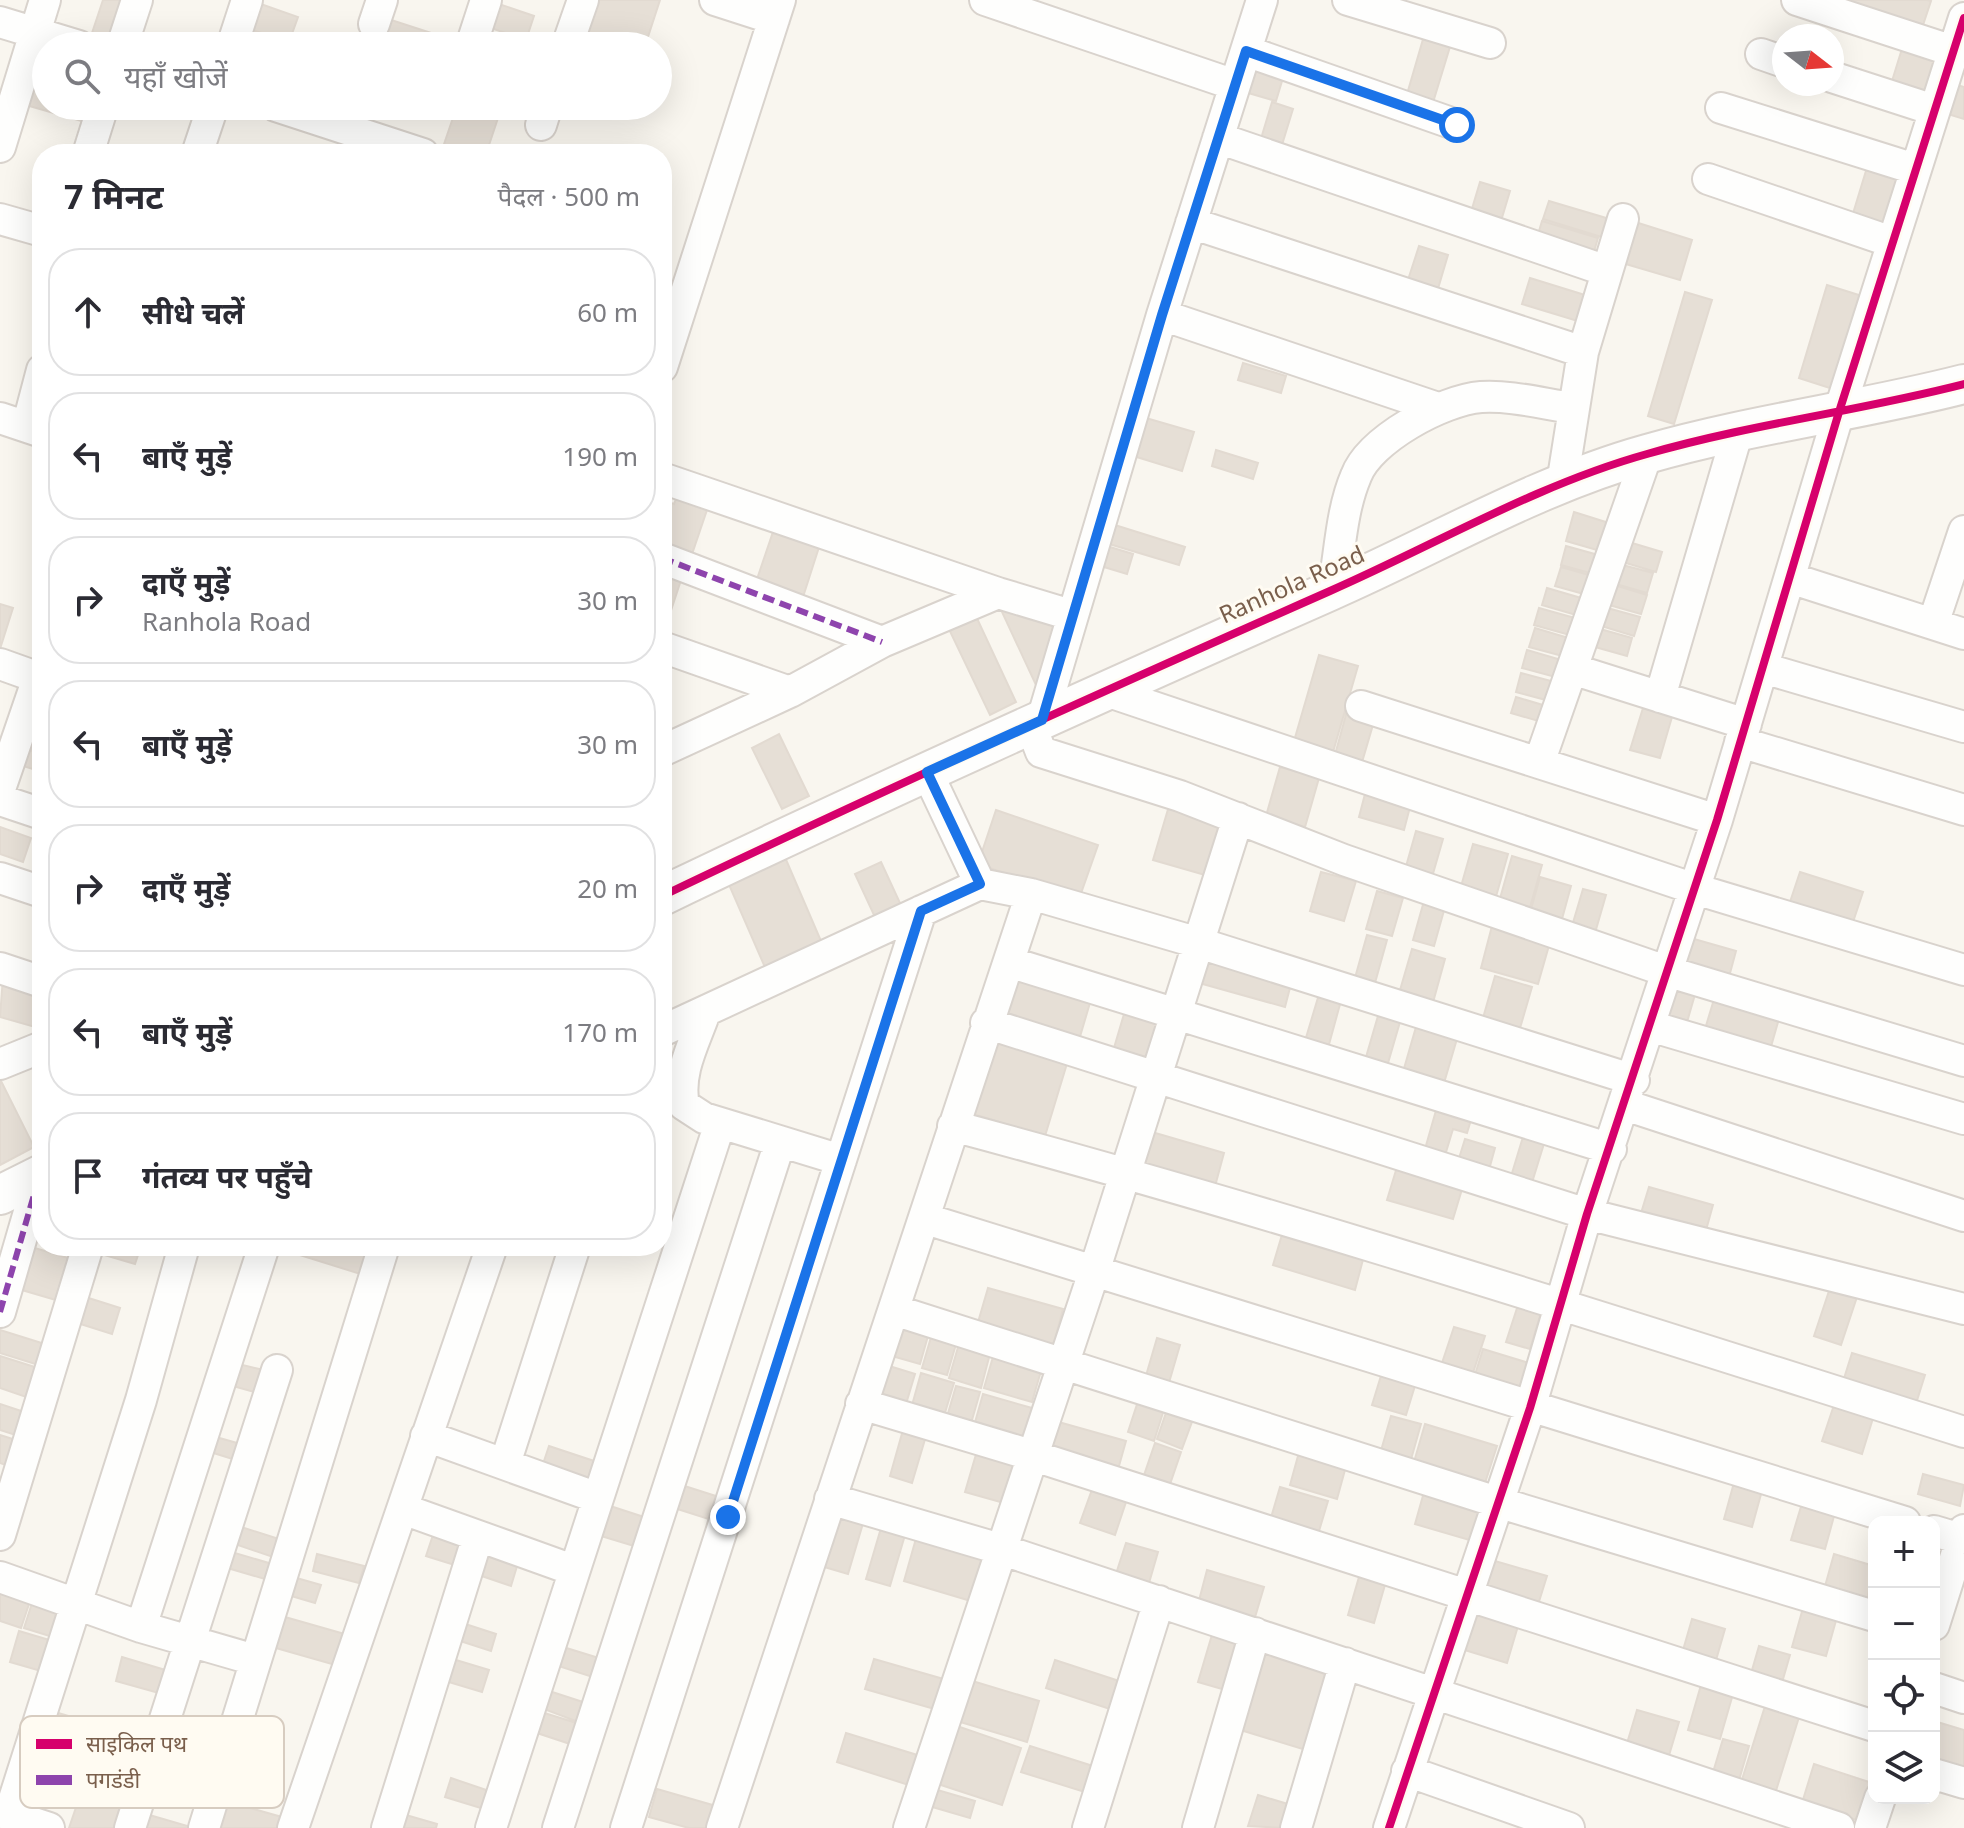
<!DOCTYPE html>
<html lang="hi">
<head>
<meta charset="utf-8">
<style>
  body { margin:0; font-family:"Noto Sans","Noto Sans Devanagari",sans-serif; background:#f2f2f3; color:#2b2b33 }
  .controls { position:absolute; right:24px; bottom:24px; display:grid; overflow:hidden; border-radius:16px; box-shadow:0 8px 32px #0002 }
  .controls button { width:72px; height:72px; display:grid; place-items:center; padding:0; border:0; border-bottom:2px solid #e1e1e2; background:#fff; color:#2b2b33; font:40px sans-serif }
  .compass { position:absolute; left:1772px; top:24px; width:72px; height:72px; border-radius:50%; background:#fff; box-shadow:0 8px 32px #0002; rotate:107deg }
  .stop { position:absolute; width:24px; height:24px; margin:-18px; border:6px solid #1a73e8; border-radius:50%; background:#fff }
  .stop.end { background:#1a73e8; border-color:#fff; box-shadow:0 2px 8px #0008 }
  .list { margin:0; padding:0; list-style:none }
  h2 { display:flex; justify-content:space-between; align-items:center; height:104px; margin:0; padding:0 32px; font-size:34px }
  h2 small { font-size:26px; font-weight:400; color:#7c7c81 }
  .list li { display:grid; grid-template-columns:52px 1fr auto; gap:24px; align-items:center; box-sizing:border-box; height:128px; margin:0 16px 16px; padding:0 16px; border:2px solid #e1e1e2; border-radius:32px }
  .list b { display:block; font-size:30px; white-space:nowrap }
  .list p { margin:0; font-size:26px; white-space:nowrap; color:#7c7c81 }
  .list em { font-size:26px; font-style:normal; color:#7c7c81 }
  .icon { flex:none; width:44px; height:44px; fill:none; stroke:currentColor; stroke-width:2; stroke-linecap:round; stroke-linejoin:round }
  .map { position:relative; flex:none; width:1964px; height:1828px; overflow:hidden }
  .search { position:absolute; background:#fff; box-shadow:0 8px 32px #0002; left:32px; top:32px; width:640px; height:88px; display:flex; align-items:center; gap:20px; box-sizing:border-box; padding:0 28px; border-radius:44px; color:#7c7c81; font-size:30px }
  .panel { position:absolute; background:#fff; box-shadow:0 8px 32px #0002; left:32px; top:144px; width:640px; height:1112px; border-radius:32px }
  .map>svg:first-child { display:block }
  .building { fill:#e6dfd6; stroke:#e2dad1; stroke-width:2 }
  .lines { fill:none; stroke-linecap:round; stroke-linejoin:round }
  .minor-casing { stroke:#d9d3cd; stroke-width:34 }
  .tertiary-casing { stroke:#d9d3cd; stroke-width:42 }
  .minor { stroke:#fefefd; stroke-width:30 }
  .tertiary { stroke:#fefefd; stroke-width:38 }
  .quiet { stroke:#8e44ad; stroke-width:6; stroke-dasharray:12 6; stroke-linecap:butt }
  .cycleway-casing { stroke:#fffbf2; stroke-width:13 }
  .cycleway { stroke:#d6006c; stroke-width:8 }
  .route { stroke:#1a73e8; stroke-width:10 }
  .labels { text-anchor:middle; stroke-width:6; stroke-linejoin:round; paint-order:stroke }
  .street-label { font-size:24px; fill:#7a5f4c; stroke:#fffbf2 }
  .key { fill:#fffbf2; stroke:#d7ccc0; stroke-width:2 }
  .key-label { font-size:22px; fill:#7a5f4c }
</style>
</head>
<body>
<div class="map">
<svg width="1964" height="1828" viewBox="0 0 1964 1828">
  <rect width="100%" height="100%" fill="#f9f6ef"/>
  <path class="building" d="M103,0h20l-12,39 -19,-6z
    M592,0h68l-15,46h-53l-14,-4z
    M1821,0h106l4,1 -11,33z
    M490,1l44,15 -8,24 -44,-15z
    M255,2l43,15 -9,25 -43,-14z
    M385,18l80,26v2h-67l-20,-7z
    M1426,29l27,8 -22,72 -26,-8z
    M1905,39l33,10 -17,55 -33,-10z
    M1248,57l38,11 -10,33 -38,-11z
    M26,81l20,6v19h44l-5,16 -66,-19z
    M1944,81l20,6v32l-29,-9z
    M1272,102l21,7 -12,39 -21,-6z
    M457,106l44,3 -15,45 -45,-1z
    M1869,161l36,11 -18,59 -36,-11z
    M1480,182l30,9 -12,40 -30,-9z
    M1549,201l64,19 -5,19 -65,-20z
    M1542,221l56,17 -5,17 -56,-17z
    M1632,221l60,19 -12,40 -61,-18z
    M1419,246l29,9 -11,37 -30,-9z
    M1530,278l58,18 -7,26 -59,-18z
    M1827,285l38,12 -29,93 -37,-12z
    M1685,292l27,8 -38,124 -26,-8z
    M1243,363l43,13 -5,17 -43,-13z
    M1139,416l55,16 -12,39 -55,-17z
    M1216,450l42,13 -5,16 -41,-13z
    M676,499l32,8 -19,56 -27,-11v-52l12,4z
    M1574,512l38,12 -8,28 -38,-11z
    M1102,521l83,26 -6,18 -83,-25z
    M775,526l46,15 -19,59 -47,-15z
    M1622,540l40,12 -6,20 -40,-12z
    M1100,544l33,10 -6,20 -33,-10z
    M1566,546l36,10 -5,19 -36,-10z
    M1615,563l38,10 -6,20 -38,-11z
    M662,567l21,7 -21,64z
    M1561,567l35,10 -5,19 -36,-10z
    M1608,583l39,12 -6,19 -39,-11z
    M1547,588l41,12 -5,17 -41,-12z
    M996,599l67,21 -27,65z
    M0,604l13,4 -13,41z
    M1600,606l40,11 -6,19 -39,-12z
    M1539,608l43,12 -5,17 -43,-12z
    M974,612l42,90 -26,13 -43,-90z
    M1593,627l39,11 -5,18 -39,-11z
    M1535,628l40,12 -5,18 -41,-11z
    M1527,650l41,12 -5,17 -41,-11z
    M1319,655l39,11 -27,93 -39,-11z
    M1521,673l41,11 -5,19 -41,-11z
    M1516,697l37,11 -4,16 -38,-11z
    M1643,708l29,9 -12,41 -30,-8z
    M1347,711l28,7 -15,51 -27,-7z
    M24,730l18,5v18l-23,-7z
    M779,734l30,62 -27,13 -30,-61z
    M19,747l23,7v18l-28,-9z
    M1280,767l39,11 -14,49 -39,-11z
    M1365,794l45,13 -6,23 -45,-13z
    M1169,806l59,16 -16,55 -59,-17z
    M996,810l102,35 -19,54 -101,-35z
    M0,827l31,11 -8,24 -23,-8z
    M1416,831l27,8 -13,45 -27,-7z
    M1473,844l35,10 -13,46 -35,-10z
    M784,855l40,93 -57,24 -40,-92z
    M1512,856l30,9 -13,46 -30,-9z
    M881,862l25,54 -26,12 -25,-54z
    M1321,872l35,9 -12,40 -34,-10z
    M1800,872l63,20 -11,33 -63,-20z
    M1540,877l31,9 -12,44 -31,-10z
    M1583,889l23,6 -11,38 -23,-7z
    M1377,891l26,7 -11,38 -26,-7z
    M1424,901l21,6 -11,39 -21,-6z
    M1492,926l58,16 -12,42 -57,-16z
    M1367,935l20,5 -14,50 -20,-5z
    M1680,935l56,16 -10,37 -57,-16z
    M1412,949l33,10 -13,47 -34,-9z
    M1200,953l92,27 -7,27 -93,-26z
    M1010,973l82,23 -13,44 -82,-23z
    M1495,976l37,11 -14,48 -37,-10z
    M3,977l39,12v40l-42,-12z
    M1667,983l29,8 -11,38 -29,-8z
    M1320,991l22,6 -14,51 -23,-7z
    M1715,996l65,19 -12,42 -66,-18z
    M1127,1004l35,10 -16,54 -35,-10z
    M1380,1009l22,6 -16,55 -22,-6z
    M1418,1020l41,12 -15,51 -41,-11z
    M985,1032l84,25 -24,79 -85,-26z
    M0,1079l34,68 -34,18z
    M1439,1100l35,10 -7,23 -14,-4 -10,33 -20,-6z
    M1526,1127l21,7 -17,55 -21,-6z
    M1145,1130l79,23 -10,37 -80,-23z
    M1465,1139l30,9 -8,29 -31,-9z
    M1397,1167l66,19 -10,33 -66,-19z
    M1649,1187l64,18 -10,36 -65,-18z
    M1284,1228l81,24 -10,38 -82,-25z
    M28,1246l50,15 -12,42 -51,-15z
    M92,1246h49l-6,18 -44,-13z
    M271,1246h106l-10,30z
    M1831,1285l27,9 -17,51 -27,-9z
    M988,1288l75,21 -11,42 -76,-22z
    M76,1294l44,14 -8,26 -44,-14z
    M1519,1302l23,7 -12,40 -24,-7z
    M894,1319l36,10 -10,35 -35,-10z
    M934,1327l25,7 -12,41 -25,-7z
    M1454,1327l31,9 -13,40 -31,-10z
    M0,1330l51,16 -6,21 -45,-14z
    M961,1337l31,9 -11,42 -32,-10z
    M1157,1338l23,7 -12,41 -23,-7z
    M1483,1349l46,14 -10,33 -46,-15z
    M995,1350l48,14 -11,38 -48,-14z
    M1852,1353l73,22 -11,35 -73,-22z
    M0,1356l44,14 -9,30 -35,-12z
    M234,1363l34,8 -7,23 -35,-10z
    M886,1365l29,9 -12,40 -29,-8z
    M1384,1366l34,10 -12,39 -34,-10z
    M921,1373l33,10 -13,43 -32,-10z
    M956,1386l24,6 -12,42 -24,-7z
    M1141,1392l26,8 -13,41 -26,-9z
    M983,1394l49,14 -12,38 -48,-13z
    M1170,1401l26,10 -14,38 -25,-10z
    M1835,1402l39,13 -12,39 -40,-13z
    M0,1404l30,10 -8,23 -22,-7z
    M1391,1416l30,8 -11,39 -30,-9z
    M1055,1421l71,20 -9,32 -71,-20z
    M1425,1424l72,22 -12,37 -71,-21z
    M903,1430l23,6 -14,47 -22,-7z
    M0,1435l22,7 -8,26 -14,-5z
    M209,1435l35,10 -5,16 -35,-11z
    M1155,1443l26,9 -14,41 -26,-9z
    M1301,1445l47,14 -11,40 -47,-14z
    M549,1446l45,15 -8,24 -45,-15z
    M977,1451l39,11 -12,41 -39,-11z
    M1923,1474l41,11 -4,21 -42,-12z
    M1735,1479l28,8 -11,40 -28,-8z
    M672,1482l50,16 -7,23 -50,-16z
    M1094,1484l34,12 -13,39 -35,-12z
    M1426,1485l58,17 -11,39 -58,-17z
    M1280,1487l48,14 -12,40 -48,-13z
    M1803,1500l33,9 -11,40 -34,-9z
    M598,1502l55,18 -9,29 -56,-17z
    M837,1511l27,9 -16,54 -27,-8z
    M232,1524l53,17 -6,18 -53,-18z
    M881,1528l24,7 -15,51 -24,-7z
    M434,1532l34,11 -7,24 -35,-11z
    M917,1535l71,20 -14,47 -70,-21z
    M1126,1543l32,9 -11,38 -33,-10z
    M477,1550l41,13 -7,23 -41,-14z
    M228,1551l51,15 -4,16 -51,-15z
    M317,1554l47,12 -5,17 -46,-12z
    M1834,1554l40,12 -9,43 -43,-12z
    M1488,1559l59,17 -10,32 -59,-17z
    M1207,1570l57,17 -11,37 -56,-16z
    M1361,1570l26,8 -13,45 -26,-8z
    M293,1577l28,8 -6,18 -27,-8z
    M0,1588l31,10 -10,30 -21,-7z
    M34,1597l31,10 -9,31 -32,-10z
    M1803,1608l34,9 -11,39 -34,-9z
    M1465,1611l53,15 -11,37 -52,-16z
    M278,1615l70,20 -9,31 -70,-20z
    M1692,1619l33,10 -13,45 -33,-10z
    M456,1621l40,13 -5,17 -40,-13z
    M1214,1628l31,9 -16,54 -31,-9z
    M19,1631l37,11 -8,31 -38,-11z
    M1260,1643l72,22 -26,85 -72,-22z
    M560,1646l45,14 -6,19 -47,-15z
    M1759,1646l31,9 -9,31 -31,-9z
    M122,1657l50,15 -6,23 -50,-14z
    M446,1657l43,13 -7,22 -43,-13z
    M874,1659l73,21 -9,30 -73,-21z
    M1055,1660l64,21 -9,28 -64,-21z
    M969,1680l70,21 -12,41 -70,-21z
    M1701,1685l32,9 -13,45 -32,-9z
    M543,1689l49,16 -6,20 -50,-19z
    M1766,1703l34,11 -26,83 -34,-11z
    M48,1710l51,15 -7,25 -52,-15z
    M1637,1710l42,12 -12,40 -42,-12z
    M538,1711l48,15 -7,21 -48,-16z
    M1934,1721l30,9v44l-30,-10z
    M954,1725l67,23 -19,57 -67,-22z
    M846,1733l81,25 -9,30 -81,-26z
    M1723,1739l26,7 -12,41 -26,-8z
    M1030,1746l66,21 -8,26 -67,-21z
    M1814,1764l58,19 -12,38 -58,-18z
    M86,1778l48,15 -12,35h-53z
    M451,1778l38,13 -5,18 -39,-12z
    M657,1789l59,17 -7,22h-20l-40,-11z
    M934,1789l41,12 -5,17 -41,-12z
    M1258,1795l33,10 -7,23 -36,-2z
    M218,1799l71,20 -2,9h-77z
    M399,1813l38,11 -1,4h-42z
    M146,1814l48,14h-52z"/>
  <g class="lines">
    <g class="minor-casing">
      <path id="minor" d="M715,0l59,19
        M985,0l250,85
        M1348,0l142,43
        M1797,0l156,51
        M0,22l79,24
        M374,24l8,-24
        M122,46l15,-46
        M232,46l15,-46
        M471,46l15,-46
        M567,46l16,-46
        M1246,51l211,74
        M1761,54l23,8
        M1832,77l102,33
        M276,106l147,48
        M1721,108l194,61
        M541,125l6,-19
        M1218,138l389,133
        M0,147l45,-147
        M88,154l15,-48
        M197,154l16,-48
        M1708,179l184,63
        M0,219l42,12
        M1191,223l392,129
        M1162,315l276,93
        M662,367l118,-367
        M0,418l42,14
        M27,427l15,-57
        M662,478l336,115
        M1562,484l21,-132 40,-133
        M662,558l220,84
        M1790,578l174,56
        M1333,590c7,-37 8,-79 23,-114 14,-37 87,-76 125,-79 29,-2 63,7 92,11
        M1933,624l31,-93
        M662,647l128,45
        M0,664l42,15
        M1763,668l201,59
        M1572,669l174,55
        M1103,690l592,199 269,81
        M1660,697l77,-263
        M1361,706l356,114
        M1042,720l120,-405 100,-315
        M1031,726l10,26 139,44 164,64 322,111 298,90
        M1740,742l224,68
        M662,751l128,-59 92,-50 116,-49 73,22
        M1539,763l108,-309
        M927,772l53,112 51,10 168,49 435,137
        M0,789l38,-111
        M0,800l42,14
        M0,878l42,14
        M1009,962l602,187
        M0,968l42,14
        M704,1015c-10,28 -27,59 -20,90l20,13 137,42
        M986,1023l601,191 377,95
        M1650,1026l314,93
        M662,1031l318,-147
        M0,1064l42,-17
        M1625,1105l339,111
        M953,1126c341,91 675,200 1011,306
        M926,1219l979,303
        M894,1310l603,192 377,114
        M0,1312l40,-138
        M861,1404l170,51 843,271
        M426,1436l172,62
        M505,1464l70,-218
        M830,1499l170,50 839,279
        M403,1509l170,61
        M1934,1531l27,8
        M0,1535l88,-289
        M0,1577l141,50 114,33
        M1934,1625l30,-95
        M141,1627l123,-381
        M1934,1688l30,10
        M1407,1771l162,57
        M1934,1774l30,9
        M0,1812l49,16
        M9,1815l132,-415 43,-154
        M130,1828l147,-458
        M204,1828l180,-582
        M293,1828l199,-582
        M387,1828l91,-292
        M491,1828l229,-705
        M558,1828l222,-686
        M626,1828l295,-917
        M722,1828l309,-934
        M909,1828l185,-556 144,-454
        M1088,1828l71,-227
        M1198,1828l57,-195
        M1296,1828l49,-165
        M1389,1828l141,-420 57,-194 130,-394 122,-408 125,-394
        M1870,1828l10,-30"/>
    </g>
    <g class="tertiary-casing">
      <path id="tertiary" d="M662,896c221,-106 444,-206 668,-305 105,-46 206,-106 317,-137 104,-30 212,-43 317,-70
        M0,1195l42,-21"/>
    </g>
    <use href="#minor" class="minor"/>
    <use href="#tertiary" class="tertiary"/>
    <path class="quiet" d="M662,558l220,84
      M0,1312l40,-138"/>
    <g class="cycleway-casing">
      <path id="cycleway" d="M662,896c221,-106 444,-206 668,-305 105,-46 206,-106 317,-137 104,-30 212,-43 317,-70
        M1389,1828l141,-420 57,-194 130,-394 122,-408 125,-394"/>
    </g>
    <use href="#cycleway" class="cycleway"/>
  </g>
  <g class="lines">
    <path class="route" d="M728,1517l193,-606 59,-27 -53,-112 115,-52 120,-405 84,-264 211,74"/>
  </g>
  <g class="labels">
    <g class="street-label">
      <text transform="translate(1292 585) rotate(-24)" y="8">Ranhola Road</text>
    </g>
  </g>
  <rect x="20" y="1716" width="264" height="92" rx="12" class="key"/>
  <rect x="36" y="1739" width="36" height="10" fill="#d6006c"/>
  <rect x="36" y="1775" width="36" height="10" fill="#8e44ad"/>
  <g class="key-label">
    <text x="86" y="1752">साइकिल पथ</text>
    <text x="86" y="1788">पगडंडी</text>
  </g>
</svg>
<div class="controls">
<button>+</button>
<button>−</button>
<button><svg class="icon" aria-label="locate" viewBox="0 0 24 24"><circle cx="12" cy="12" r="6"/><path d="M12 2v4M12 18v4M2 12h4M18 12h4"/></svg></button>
<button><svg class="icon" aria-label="layers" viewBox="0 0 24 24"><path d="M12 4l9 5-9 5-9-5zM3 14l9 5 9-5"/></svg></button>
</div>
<svg class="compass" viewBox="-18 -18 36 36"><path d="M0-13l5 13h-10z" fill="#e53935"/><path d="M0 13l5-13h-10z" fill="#7c7c81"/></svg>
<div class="stop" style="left:1457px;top:125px"></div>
<div class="stop end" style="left:728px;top:1517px"></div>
<div class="search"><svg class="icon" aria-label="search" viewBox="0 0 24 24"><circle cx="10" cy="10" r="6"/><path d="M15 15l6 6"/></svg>यहाँ खोजें</div>
<section class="panel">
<h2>7 मिनट<small>पैदल · 500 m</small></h2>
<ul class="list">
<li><svg class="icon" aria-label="ahead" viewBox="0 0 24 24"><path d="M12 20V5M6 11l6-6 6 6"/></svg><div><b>सीधे चलें</b></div><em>60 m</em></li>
<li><svg class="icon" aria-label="left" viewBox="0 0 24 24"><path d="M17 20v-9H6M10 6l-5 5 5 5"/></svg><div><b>बाएँ मुड़ें</b></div><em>190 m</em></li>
<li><svg class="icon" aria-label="right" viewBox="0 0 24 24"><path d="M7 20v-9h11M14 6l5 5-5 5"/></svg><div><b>दाएँ मुड़ें</b><p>Ranhola Road</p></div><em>30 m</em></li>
<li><svg class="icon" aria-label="left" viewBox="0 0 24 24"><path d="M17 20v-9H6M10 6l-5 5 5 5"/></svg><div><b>बाएँ मुड़ें</b></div><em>30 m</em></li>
<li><svg class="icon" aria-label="right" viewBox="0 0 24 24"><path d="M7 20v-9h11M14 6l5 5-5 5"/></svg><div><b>दाएँ मुड़ें</b></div><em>20 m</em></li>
<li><svg class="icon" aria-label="left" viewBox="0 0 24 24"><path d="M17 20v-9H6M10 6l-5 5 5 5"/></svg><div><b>बाएँ मुड़ें</b></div><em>170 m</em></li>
<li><svg class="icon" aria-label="arrive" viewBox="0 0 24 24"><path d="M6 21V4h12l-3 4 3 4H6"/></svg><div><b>गंतव्य पर पहुँचे</b></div></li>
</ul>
</section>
</div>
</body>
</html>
